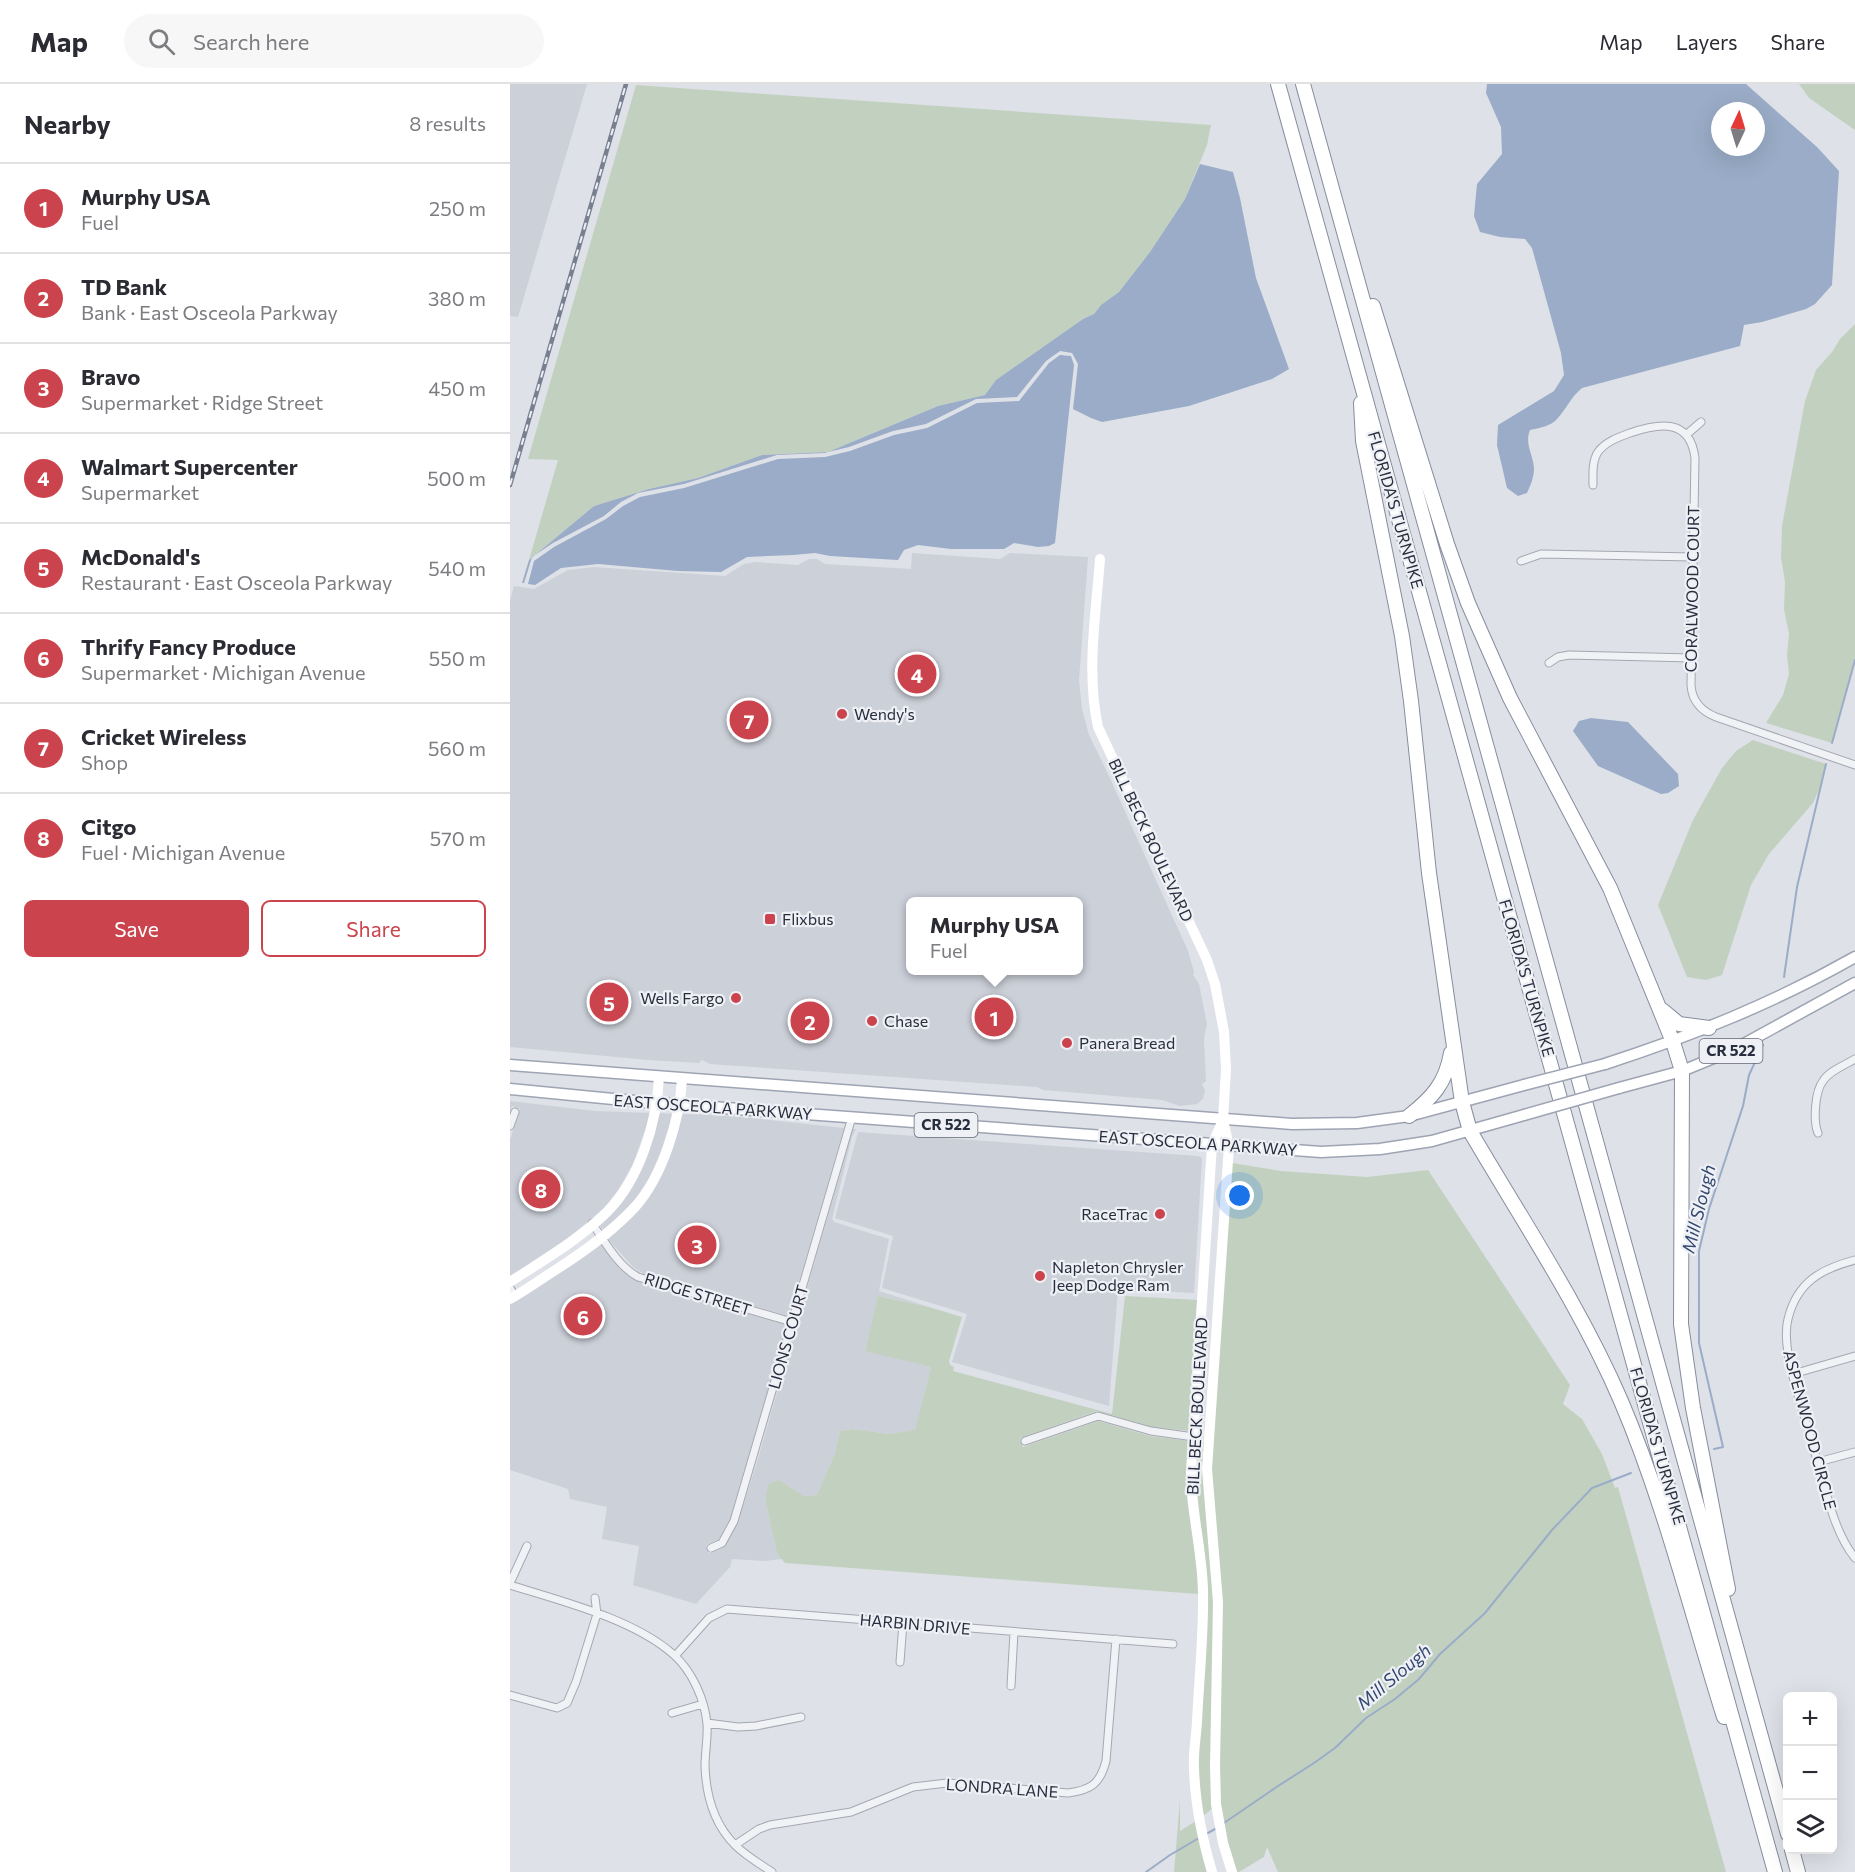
<!DOCTYPE html>
<html lang="en">
<head>
<meta charset="utf-8">
<style>
  body { margin:0; font-family:Commissioner,sans-serif; background:#f7f7f7; color:#2b2b33 }
  .controls { position:absolute; right:18px; bottom:18px; display:grid; overflow:hidden; border-radius:9px; box-shadow:0 6px 24px #0002 }
  .controls button { width:54px; height:54px; display:grid; place-items:center; padding:0; border:0; border-bottom:2px solid #e1e1e2; background:#fff; color:#2b2b33; font:30px sans-serif }
  .compass { position:absolute; left:1201px; top:18px; width:54px; height:54px; border-radius:50%; background:#fff; box-shadow:0 6px 24px #0002; rotate:4deg }
  .you { position:absolute; left:730px; top:1112px; width:21px; height:21px; margin:-15px; border:4px solid #fff; border-radius:50%; background:#1a73e8; box-shadow:0 0 0 9px #1a73e833 }
  .badge { display:grid; place-items:center; width:39px; height:39px; border-radius:50%; background:#cb444d; color:#fff; font-size:20px; font-weight:700 }
  .pin { position:absolute; translate:-50% -50%; border:3px solid #fff; box-shadow:0 2px 6px #0006 }
  .popup { position:absolute; left:396px; top:813px; width:177px; height:78px; box-sizing:border-box; display:grid; place-content:center; border-radius:9px; background:#fff; filter:drop-shadow(0 2px 4px #0005); font-size:20px; white-space:nowrap; color:#7c7c81 }
  .popup b { font-size:22px; color:#2b2b33 }
  .popup::after { content:''; position:absolute; left:50%; top:100%; margin-left:-12px; border:12px solid transparent; border-top-color:#fff }
  .list { margin:0; padding:0; list-style:none }
  h2 { display:flex; justify-content:space-between; align-items:center; height:78px; margin:0; padding:0 24px; font-size:26px }
  h2 small { font-size:20px; font-weight:400; color:#7c7c81 }
  .list li { display:grid; grid-template-columns:39px 1fr auto; gap:18px; align-items:center; box-sizing:border-box; height:90px; padding:0 24px; border-top:2px solid #e1e1e2 }
  .list b { display:block; font-size:22px; white-space:nowrap }
  .list p { margin:0; font-size:20px; white-space:nowrap; color:#7c7c81 }
  .list em { font-size:20px; font-style:normal; color:#7c7c81 }
  .actions { display:flex; gap:12px; padding:18px 24px }
  .actions a { flex:1; padding:14px 0; border:2px solid #cb444d; border-radius:9px; text-align:center; font-size:21px; color:#cb444d }
  .actions .main { background:#cb444d; color:#fff }
  .icon { flex:none; width:33px; height:33px; fill:none; stroke:currentColor; stroke-width:2; stroke-linecap:round; stroke-linejoin:round }
  .map { position:relative; flex:none; width:1345px; height:1788px; overflow:hidden }
  header { display:flex; align-items:center; gap:36px; box-sizing:border-box; height:84px; padding:0 30px; background:#fff; border-bottom:2px solid #e1e1e2 }
  header strong { font-size:28px }
  nav { display:flex; gap:33px; margin-inline-start:auto; font-size:21px }
  .search { width:420px; height:54px; background:#f7f7f7; display:flex; align-items:center; gap:15px; box-sizing:border-box; padding:0 21px; border-radius:33px; color:#7c7c81; font-size:22px }
  main { display:flex }
  aside { flex:1; background:#fff }
  .map>svg:first-child { display:block }
  .built { fill:#ccd0d9; fill-rule:evenodd }
  .green { fill:#c2d1bf }
  .water { fill:#9aacc7; fill-rule:evenodd }
  .lines { fill:none; stroke-linecap:round; stroke-linejoin:round }
  .stream { stroke:#9aacc7; stroke-width:2 }
  .street-casing { stroke:#a4a8b1; stroke-width:9 }
  .primary-casing { stroke:#9ea4b3; stroke-width:13 }
  .highway-casing { stroke:#868d9e; stroke-width:16 }
  .street { stroke:#f1f2f6; stroke-width:7 }
  .secondary { stroke:#fff; stroke-width:10 }
  .primary { stroke:#fff; stroke-width:10 }
  .highway { stroke:#fff; stroke-width:14 }
  .rail-casing { stroke:#787f91; stroke-width:4.5 }
  .rail { stroke:#eef0f5; stroke-width:2; stroke-dasharray:7; stroke-linecap:butt }
  .primary-bridge-casing { stroke:#9ea4b3; stroke-width:13; stroke-linecap:butt }
  .primary-bridge { stroke:#fff; stroke-width:10 }
  .poi-dot { fill:#cb444d; stroke:#eef0f5; stroke-width:2 }
  .labels { text-anchor:middle; stroke-width:4.5; stroke-linejoin:round; paint-order:stroke }
  .shield { fill:#eef0f5; stroke:#636875; stroke-width:1.5 }
  .shield-label { font-size:15px; font-weight:bold; fill:#282e3e }
  .street-label { font-size:16px; fill:#282e3e; stroke:#eef0f5 }
  .poi-label { font-size:16px; fill:#282e3e; stroke:#eef0f5; text-anchor:start }
  .water-label { font-size:18px; font-style:italic; fill:#334971; stroke:#eef0f5 }
</style>
</head>
<body>
<header>
<strong>Map</strong>
<div class="search"><svg class="icon" aria-label="search" viewBox="0 0 24 24"><circle cx="10" cy="10" r="6"/><path d="M15 15l6 6"/></svg>Search here</div>
<nav><a>Map</a><a>Layers</a><a>Share</a></nav>
</header>
<main>
<aside>
<h2>Nearby<small>8 results</small></h2>
<ul class="list">
<li><span class="badge">1</span><div><b>Murphy USA</b><p>Fuel</p></div><em>250 m</em></li>
<li><span class="badge">2</span><div><b>TD Bank</b><p>Bank · East Osceola Parkway</p></div><em>380 m</em></li>
<li><span class="badge">3</span><div><b>Bravo</b><p>Supermarket · Ridge Street</p></div><em>450 m</em></li>
<li><span class="badge">4</span><div><b>Walmart Supercenter</b><p>Supermarket</p></div><em>500 m</em></li>
<li><span class="badge">5</span><div><b>McDonald's</b><p>Restaurant · East Osceola Parkway</p></div><em>540 m</em></li>
<li><span class="badge">6</span><div><b>Thrify Fancy Produce</b><p>Supermarket · Michigan Avenue</p></div><em>550 m</em></li>
<li><span class="badge">7</span><div><b>Cricket Wireless</b><p>Shop</p></div><em>560 m</em></li>
<li><span class="badge">8</span><div><b>Citgo</b><p>Fuel · Michigan Avenue</p></div><em>570 m</em></li>
</ul>
<div class="actions"><a class="main">Save</a><a>Share</a></div>
</aside>
<div class="map">
<svg width="1345" height="1788" viewBox="0 0 1345 1788">
  <rect width="100%" height="100%" fill="#dee1e7"/>
  <path class="built" d="M0,0h77l-69,233 -8,-1z
    M402,469l88,6 10,-6 78,4 -9,123 3,29 7,26 20,41 79,175 6,21 -1,3 6,9 8,40 -3,15 2,42 -4,3 3,6 -2,9 -6,5 -17,2 -18,-6 -119,-10 -6,-3 -327,-23 -8,-4 -3,3 -51,-3 -138,-13v-446l4,-15 20,3 34,-19 26,-3 131,9 19,-12 12,-2 42,3 11,-6h8l8,5 86,5zM400,818h168v68h-168z
    M0,1017l85,10 56,2 -18,51 -15,26 -14,18 -36,30 -58,39v-137l10,-31 -8,-3 -2,6z
    M149,1029l14,1 -13,40 -11,25 -15,22 -30,30 -5,-7 11,-9z
    M172,1030l39,1 123,13 -55,188 -144,-41 -12,-8 -25,-28 32,-31z
    M343,1045h3l-4,8 -20,82 2,3 55,17 -10,52 50,16 -50,-11 -14,54 66,17 -16,64 -25,3 -38,-5 -12,2 -5,22 -18,42 -13,1 -25,-16 -14,18 12,56 5,5 -17,2 -33,-2 -2,8 -34,37 -63,-19 6,-39 -37,-7 5,-32 -37,-8 -2,-10 -58,-19v-166l92,-60 22,27 13,10 150,44 -57,194 -11,20 -13,6 3,9 14,-7 15,-25 19,-60z
    M348,1048l340,24 4,2 -8,135 -76,-4 -9,117 -157,-44 15,-48 -85,-26 11,-52 -58,-18z"/>
  <path class="green" d="M1289,0h56v46l-46,-32z
    M126,1l575,40 -4,20 -22,54 -35,53 -31,40 -18,13 -7,9 -11,5 -87,61 -11,15 -47,11 -110,46 -66,3 -64,23 -49,11 -55,17 -65,54 29,-100 -30,-1z
    M1345,240v336l-23,83 -66,-20 17,-28 6,-21 -2,-19 2,-21 -5,-25 1,-27 -4,-25 1,-31 23,-125 11,-31 16,-18 8,-13z
    M1243,656l73,24 -7,26 -6,13 -44,51 -18,31 -29,90 -16,5 -19,-3 -29,-72 35,-85 29,-52 14,-17z
    M722,1079l49,8 86,6 61,-7 142,215 -7,19 19,15 20,35 13,34 3,-1 108,385h-448l-11,-25 -3,10 -25,15h-3l-9,-30 -7,-41 -1,-35 3,-164 -11,-133z
    M368,1212l51,11 33,10 -13,44 1,4 4,2 -1,4 159,43 13,-118 73,4 -8,131 -38,-4 -55,-16 -77,27 3,9 75,-26 52,15 39,5 -2,58 10,64 1,31 -413,-31 -8,-9 -12,-56 4,-14 10,-4 25,16 13,-1 18,-42 5,-22 12,-2 38,5 25,-4 16,-63 -66,-16z
    M687,1357l7,1 10,160 -1,206 -10,8 -5,-50 8,-129 -11,-139z
    M670,1716v31l16,-10 11,51h-33z"/>
  <path class="water" d="M977,0h259l71,63 22,24 -7,114 -17,19 -9,5 -44,13 -18,3 -4,21 -158,42c-11,9 -15,20 -25,31 -6,7 -18,9 -27,11 -6,14 4,26 4,39 0,9 -4,17 -7,24l-9,3 -11,-8 -10,-43 1,-20 56,-34 10,-16 -3,-22 -29,-105 -7,-9 -25,-2 -20,-5 -6,-16 3,-32 25,-30 -1,-27 -15,-34zM1210,27h36v36h-36z
    M690,80l33,8 7,26 16,80 33,91 -17,10 -83,27 -87,16 -11,-4 -18,-9 5,-45 -6,-11 -12,-2 -14,10 -29,36 -41,2 -50,25 -33,7 -44,16 -21,5 -3,1 -48,2 -93,29 -46,9 -17,9 -17,14 -51,27 -21,14 -8,26h-2l7,-23 65,-54 55,-17 49,-11 64,-23 66,-3 110,-46 47,-11 11,-15 87,-61 11,-5 7,-9 18,-13 31,-40 35,-53z
    M550,271l11,1 3,9 -19,178 -6,3 -11,1 -24,-4 -10,6h-53l-33,-4 -14,5 -6,10 -68,-4 -15,-3 -22,2 -46,2 -26,15 -43,-1 -80,-7 -37,4 -26,17 -7,-1 6,-23 20,-14 52,-28 17,-13 17,-9 44,-9 94,-29 47,-2 25,-6 44,-16 33,-7 50,-25 42,-2 30,-38z
    M1081,634l37,4 50,52 1,12 -11,7 -7,1 -63,-28 -25,-35 6,-10z"/>
  <g class="lines">
    <path class="stream" d="M1322,659l23,-83
      M1274,893l13,-90 29,-123
      M1204,1365l9,-2 -24,-104v-92l10,-42 34,-103 6,-31 14,-30
      M714,1739l54,-37 36,-23 21,-15 31,-30 29,-19 24,-20 21,-25 45,-41 67,-83 40,-42 39,-15
      M696,1750l11,-6
      M636,1788l24,-17 29,-17"/>
    <g class="street-casing">
      <path id="street" d="M1176,351l15,-13
        M1083,401c0,-11 -1,-24 5,-33 7,-10 21,-15 32,-19 29,-10 60,-15 65,25l-4,227c1,16 10,26 25,32l139,48
        M1011,477l20,-7 152,3
        M1039,579l9,-6 11,-2 122,3
        M0,1042l5,-14
        M1308,1049c-5,-12 -3,-42 5,-52 6,-10 22,-16 32,-22
        M82,1139c13,19 26,43 46,54l154,45
        M1345,1176c-34,9 -58,22 -67,59 -8,30 15,90 23,120 8,27 14,54 23,79 5,14 12,29 21,40
        M0,1204l5,8
        M1283,1290l62,-18
        M515,1357l73,-25 53,15 43,6
        M1308,1378l37,-10
        M201,1464l11,-5 12,-22 118,-404
        M0,1499l17,-37
        M0,1501c51,16 124,34 164,70 18,16 31,45 33,69 1,14 -2,28 -2,42 1,29 9,58 30,79 11,11 25,19 37,27
        M165,1572l34,-38 18,-9 446,35
        M390,1578l3,-39
        M501,1602l3,-54
        M0,1611l47,13 10,-5 9,-21 21,-68 -2,-16
        M162,1629l31,-9
        M197,1639l31,4 18,-1 45,-9
        M225,1761l24,-16 11,-4 81,-13 62,-25 34,-4 121,10c23,-3 32,-9 38,-32l10,-122"/>
    </g>
    <g class="primary-casing">
      <path id="primary" d="M1095,980c89,-29 169,-61 250,-107
        M0,981l782,59 65,-1 52,-7 115,-31
        M1109,1004l63,-17 51,-21 122,-67
        M0,1005l134,13 677,50 59,-3 52,-8 92,-26"/>
    </g>
    <g class="highway-casing">
      <path id="highway" d="M768,0l497,1788
        M793,0l485,1750
        M863,222l74,238 21,59 42,95 100,190 63,154 9,29 -1,253 12,84 35,181
        M851,319l2,38 39,195 9,65 18,172 33,229 8,29c52,89 110,175 151,270 43,101 70,211 103,316
        M1152,926l17,14 30,4
        M899,1032c23,-18 37,-33 42,-63
        M1282,1766l6,22"/>
    </g>
    <use href="#street" class="street"/>
    <path class="secondary" d="M590,475c-4,55 -14,113 -2,168l109,233 8,24 9,48 2,37 -3,51 6,26 -22,323 11,133 -3,164 1,38 7,39 9,29
      M0,1198c32,-21 70,-43 97,-70 33,-33 50,-90 52,-135
      M0,1215c16,-9 31,-20 47,-30 28,-18 55,-37 78,-62 28,-31 45,-88 47,-128
      M702,1788c-10,-34 -17,-68 -18,-104 -1,-15 2,-30 3,-46 2,-44 7,-88 6,-132 -1,-40 -12,-79 -12,-119l21,-326 11,-25"/>
    <use href="#primary" class="primary"/>
    <use href="#highway" class="highway"/>
    <g class="rail-casing">
      <path id="rail" d="M0,401l116,-401"/>
    </g>
    <use href="#rail" class="rail"/>
    <g class="primary-bridge-casing">
      <path id="primary-bridge" d="M1014,1001l81,-21
        M1014,1031l95,-27"/>
    </g>
    <use href="#primary-bridge" class="primary-bridge"/>
  </g>
  <g class="poi-dot">
    <circle cx="332" cy="630" r="6"/>
    <rect x="254" y="829" width="12" height="12" rx="3"/>
    <circle cx="226" cy="914" r="6"/>
    <circle cx="362" cy="937" r="6"/>
    <circle cx="557" cy="959" r="6"/>
    <circle cx="650" cy="1130" r="6"/>
    <circle cx="530" cy="1192" r="6"/>
  </g>
  <g class="labels">
    <g class="shield">
      <rect x="1189.5" y="955" width="63" height="24" rx="4.5"/>
      <rect x="404.5" y="1029" width="63" height="24" rx="4.5"/>
    </g>
    <g class="shield-label">
      <text x="1221" y="972">CR 522</text>
      <text x="436" y="1046">CR 522</text>
    </g>
    <g class="street-label">
      <text transform="translate(886 426) rotate(74)" y="6">FLORIDA'S TURNPIKE</text>
      <text transform="translate(1182 505) rotate(-89)" y="6">CORALWOOD COURT</text>
      <text transform="translate(641 756) rotate(65)" y="6">BILL BECK BOULEVARD</text>
      <text transform="translate(1017 894) rotate(74)" y="6">FLORIDA'S TURNPIKE</text>
      <text transform="translate(203 1023) rotate(4)" y="6">EAST OSCEOLA PARKWAY</text>
      <text transform="translate(688 1059) rotate(4)" y="6">EAST OSCEOLA PARKWAY</text>
      <text transform="translate(188 1210) rotate(17)" y="6">RIDGE STREET</text>
      <text transform="translate(278 1253) rotate(-74)" y="6">LIONS COURT</text>
      <text transform="translate(687 1322) rotate(-87)" y="6">BILL BECK BOULEVARD</text>
      <text transform="translate(1300 1346) rotate(75)" y="6">ASPENWOOD CIRCLE</text>
      <text transform="translate(1148 1362) rotate(74)" y="6">FLORIDA'S TURNPIKE</text>
      <text transform="translate(405 1540) rotate(5)" y="6">HARBIN DRIVE</text>
      <text transform="translate(492 1704) rotate(4)" y="6">LONDRA LANE</text>
    </g>
    <g class="poi-label">
      <text x="344" y="636">Wendy's</text>
      <text x="272" y="841">Flixbus</text>
      <text x="214" y="920" text-anchor="end">Wells Fargo</text>
      <text x="374" y="943">Chase</text>
      <text x="569" y="965">Panera Bread</text>
      <text x="638" y="1136" text-anchor="end">RaceTrac</text>
      <text x="542" y="1189">Napleton Chrysler<tspan x="542" dy="18">Jeep Dodge Ram</tspan></text>
    </g>
    <g class="water-label">
      <text transform="translate(1189 1125) rotate(-76)" y="6">Mill Slough</text>
      <text transform="translate(884 1593) rotate(-40)" y="6">Mill Slough</text>
    </g>
  </g>
</svg>
<div class="controls">
<button>+</button>
<button>−</button>
<button><svg class="icon" aria-label="layers" viewBox="0 0 24 24"><path d="M12 4l9 5-9 5-9-5zM3 14l9 5 9-5"/></svg></button>
</div>
<svg class="compass" viewBox="-18 -18 36 36"><path d="M0-13l5 13h-10z" fill="#e53935"/><path d="M0 13l5-13h-10z" fill="#7c7c81"/></svg>
<div class="you"></div>
<div class="pin badge" style="left:484px;top:933px">1</div>
<div class="popup"><b>Murphy USA</b>Fuel</div>
<div class="pin badge" style="left:300px;top:937px">2</div>
<div class="pin badge" style="left:187px;top:1161px">3</div>
<div class="pin badge" style="left:407px;top:590px">4</div>
<div class="pin badge" style="left:99px;top:918px">5</div>
<div class="pin badge" style="left:73px;top:1232px">6</div>
<div class="pin badge" style="left:239px;top:636px">7</div>
<div class="pin badge" style="left:31px;top:1105px">8</div>
</div>
</main>
</body>
</html>
